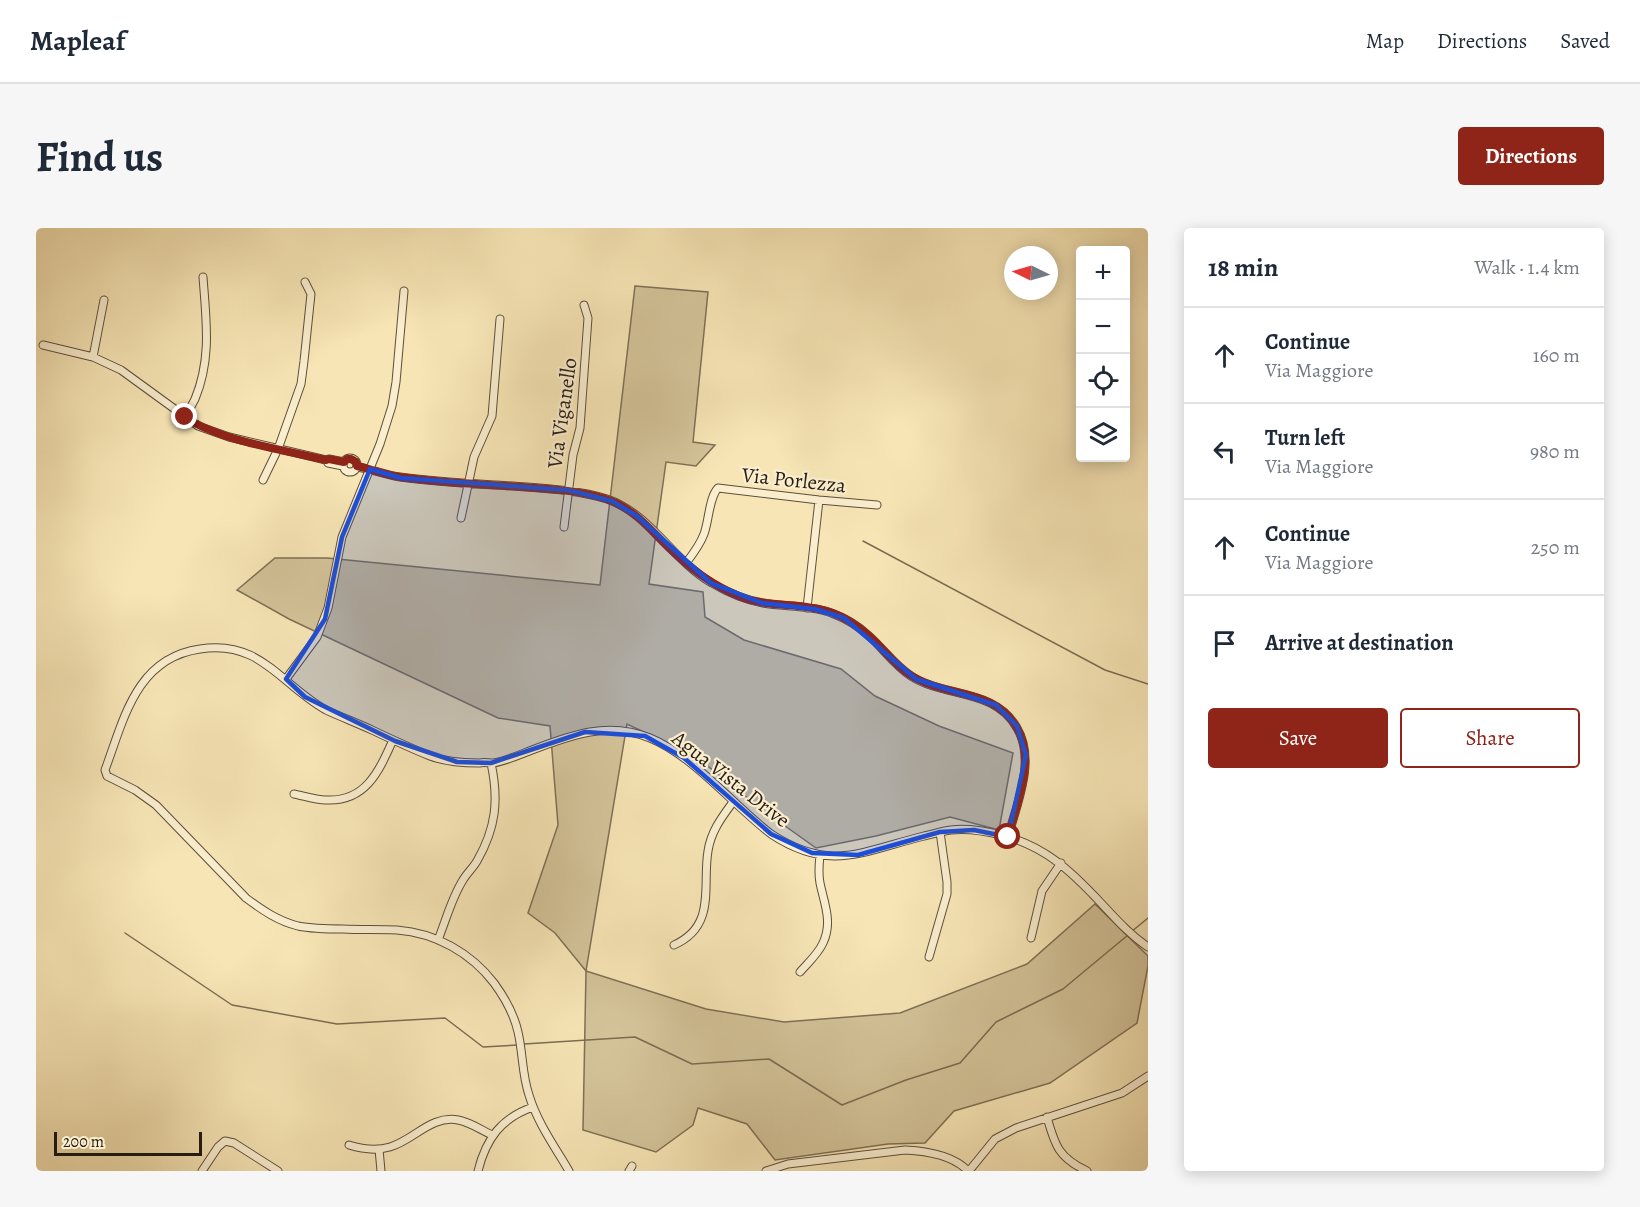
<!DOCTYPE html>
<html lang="en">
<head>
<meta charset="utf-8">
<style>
  body { margin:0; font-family:Alegreya,serif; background:#f6f6f7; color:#1f2937 }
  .controls { position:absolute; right:18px; top:18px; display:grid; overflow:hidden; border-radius:6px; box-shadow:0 3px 15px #0003 }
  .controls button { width:54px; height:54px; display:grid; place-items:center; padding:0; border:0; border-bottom:2px solid #e0e1e3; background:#fff; color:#1f2937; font:30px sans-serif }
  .compass { position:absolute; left:968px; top:18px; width:54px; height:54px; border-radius:50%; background:#fff; box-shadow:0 3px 15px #0003; rotate:275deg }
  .scale { position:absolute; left:18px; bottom:15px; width:148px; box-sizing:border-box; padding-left:6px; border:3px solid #281d12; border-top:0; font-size:16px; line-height:21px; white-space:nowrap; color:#281d12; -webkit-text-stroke:4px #faeecf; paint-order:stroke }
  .stop { position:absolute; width:18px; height:18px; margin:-14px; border:4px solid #8f2418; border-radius:50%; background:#fff }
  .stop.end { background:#8f2418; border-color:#fff; box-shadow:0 2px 6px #0008 }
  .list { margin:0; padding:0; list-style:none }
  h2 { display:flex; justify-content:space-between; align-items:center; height:78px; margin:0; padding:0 24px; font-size:26px }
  h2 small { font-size:20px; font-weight:400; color:#747a83 }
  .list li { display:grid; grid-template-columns:39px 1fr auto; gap:18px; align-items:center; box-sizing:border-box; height:96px; padding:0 24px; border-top:2px solid #e0e1e3 }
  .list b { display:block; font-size:22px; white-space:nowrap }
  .list p { margin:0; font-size:20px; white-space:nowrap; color:#747a83 }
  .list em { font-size:20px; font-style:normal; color:#747a83 }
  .actions { display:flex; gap:12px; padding:18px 24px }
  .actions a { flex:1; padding:14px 0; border:2px solid #8f2418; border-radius:6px; text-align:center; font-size:21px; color:#8f2418 }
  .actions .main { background:#8f2418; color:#fff }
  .icon { flex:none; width:33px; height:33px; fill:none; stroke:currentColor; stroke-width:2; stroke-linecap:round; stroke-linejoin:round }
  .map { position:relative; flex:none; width:1112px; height:943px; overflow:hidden; border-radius:6px }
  header { display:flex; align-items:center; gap:36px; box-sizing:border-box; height:84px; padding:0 30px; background:#fff; border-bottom:2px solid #e0e1e3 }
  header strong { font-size:28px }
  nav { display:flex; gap:33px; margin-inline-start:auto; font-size:21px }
  .intro { display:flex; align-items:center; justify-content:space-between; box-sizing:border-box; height:144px; padding:0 36px }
  h1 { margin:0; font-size:42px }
  .button { padding:15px 27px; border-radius:6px; background:#8f2418; color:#fff; font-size:21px; font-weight:700 }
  main { display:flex; gap:36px; padding:0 36px }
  aside { flex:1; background:#fff; border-radius:6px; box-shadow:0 3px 15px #0003 }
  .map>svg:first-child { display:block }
  .green { fill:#d4c399; stroke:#7e7056; stroke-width:1.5 }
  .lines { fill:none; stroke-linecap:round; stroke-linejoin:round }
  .stream { stroke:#7a6c53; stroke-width:1.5 }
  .minor-casing { stroke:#5c4f3b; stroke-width:9 }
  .minor { stroke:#faeecf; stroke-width:7 }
  .route { stroke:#8f2418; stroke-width:8 }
  .marked { fill:#1d4ed8; fill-opacity:0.2; stroke:#1d4ed8; stroke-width:4.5; stroke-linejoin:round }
  .labels { text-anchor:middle; stroke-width:4.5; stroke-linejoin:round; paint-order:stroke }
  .street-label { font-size:21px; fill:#281d12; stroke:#faeecf }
</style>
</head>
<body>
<header>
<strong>Mapleaf</strong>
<nav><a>Map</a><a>Directions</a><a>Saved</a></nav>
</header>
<div class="intro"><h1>Find us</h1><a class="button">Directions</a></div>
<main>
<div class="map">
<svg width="1112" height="943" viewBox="0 0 1112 943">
  <rect width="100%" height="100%" fill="#f7e5b5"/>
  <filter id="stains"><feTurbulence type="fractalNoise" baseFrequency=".00333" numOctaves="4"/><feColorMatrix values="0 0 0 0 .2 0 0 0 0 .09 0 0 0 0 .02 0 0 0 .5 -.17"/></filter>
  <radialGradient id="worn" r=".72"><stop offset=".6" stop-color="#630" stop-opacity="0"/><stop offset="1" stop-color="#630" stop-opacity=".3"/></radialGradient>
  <path class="green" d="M599,58l73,6 -15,150 22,3 -19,21 -30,-4 -17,122 54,8 2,25 39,23 97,29 34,27 64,30 74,27 -14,77 -49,-13 -74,19 -60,12 -52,-37 -69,-55 -68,-32 -41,247 120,38 78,13 116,-9 127,-49 68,-60 53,52v10l-11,57 -87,60 -96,28 -29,32 -37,1 -113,16 -28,-36 -49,-16 -5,17 -37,27 -73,-22 3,-159 -31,-38 -27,-20 30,-88 -8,-99 -52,-8 -209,-99 -52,-29 38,-32h52l273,27z"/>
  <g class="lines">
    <path class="stream" d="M827,313l242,129 43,14
      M1095,704l17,-14
      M89,705l107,72 105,19 108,-6 38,29 36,-2
      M488,816l111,-7 57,27 77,-5 73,46 64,-25 54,-17 36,-41 67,-33 65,-54"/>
    <g class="minor-casing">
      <path id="minor" d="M7,117l50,12 28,13 77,56 31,11 97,23
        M57,129l11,-57
        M145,196c5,-8 10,-17 14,-25 17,-41 11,-80 8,-122
        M307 237a7 7 0 1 1 14 0a7 7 0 1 1-14 0Z
        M307,238l-15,-3 -2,-3 3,-1 15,3
        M321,239c15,2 28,8 43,10 42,6 85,7 127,10 27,2 54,4 80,12 44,15 66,62 105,84 15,9 33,17 51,20 23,4 48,2 71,11 13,5 24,12 34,21 15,13 26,30 43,41 34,22 84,12 106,52 19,32 0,75 -9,109
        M227,252l15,-31 23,-65 3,-23 7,-67 -6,-12
        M425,290l13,-61 18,-41 8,-97
        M528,299l9,-72 7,-27 8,-110 -4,-13
        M650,335c7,-9 14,-18 18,-29 5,-13 5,-37 14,-46l101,12 58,5
        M771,380l12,-108
        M250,451l31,-42 11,-29 14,-71 38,-93 12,-38 4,-24 8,-91
        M258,566c10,2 21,6 32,6 40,2 53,-29 67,-60
        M995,710l11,-47 19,-28
        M402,712c8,-20 14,-43 25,-60 4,-7 10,-12 14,-19 19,-33 22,-61 14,-98
        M638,717c43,-19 28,-59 34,-94 3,-20 14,-34 25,-49
        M893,729l18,-63v-12l-7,-50
        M764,744c8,-9 18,-18 23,-29 10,-21 1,-40 -3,-60 -2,-10 -1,-19 0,-28
        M1011,889c8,29 12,41 40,54
        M313,917c13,4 27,6 41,2 24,-7 41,-32 68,-27 12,2 23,10 34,15
        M343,921l2,22
        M166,943l16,-24 7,-6 9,2 44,28
        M442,943c8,-32 23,-53 55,-64
        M533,943c-14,-24 -32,-49 -40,-76 -7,-20 -6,-42 -11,-63 -4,-18 -13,-34 -24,-49 -23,-30 -58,-50 -97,-53 -18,-1 -36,0 -54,-1 -15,0 -30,0 -45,-3 -20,-5 -36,-16 -52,-28l-90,-93 -21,-15 -28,-14 -2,-6c19,-51 31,-112 95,-121 60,-10 81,36 126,61 15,7 31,13 46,20 19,9 38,18 58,26 16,6 32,7 49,7 5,-1 9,0 14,0 13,-2 26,-8 39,-13 39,-15 76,-29 118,-12 44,18 83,67 121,96 59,39 92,17 153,2 9,-2 18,-5 27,-6 16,-2 34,1 50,5 44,11 70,36 100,68 15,16 29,32 47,44
        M593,943l3,-5
        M730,943l22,-7 117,-14c21,1 48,5 63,21
        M933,943l26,-32 21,-11 106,-35 26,-17"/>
    </g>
    <use href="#minor" class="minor"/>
  </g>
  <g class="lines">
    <path class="route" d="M149,189c35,24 99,33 141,43l3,-1 15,3 3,-3h4l5,3 1,4c14,3 28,9 43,11 41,6 82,7 122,10 27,2 54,3 81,11 28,8 44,28 64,48 22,21 45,40 74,51 28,11 60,5 89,15 14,5 27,13 38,23 17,15 30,35 51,45 33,17 77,10 98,48 19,32 0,75 -9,109"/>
  </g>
  <path class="marked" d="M334,241l31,9 167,12 44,11 25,15 74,67 51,20 53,6 29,9 72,61 80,26 21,21 9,29 -18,82 -34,-7 -34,2 -82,23 -46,-2 -41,-19 -87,-76 -39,-22 -60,-4 -94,31 -34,-1 -62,-21 -90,-44 -19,-18 39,-60 17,-82z"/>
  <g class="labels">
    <g class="street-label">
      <text transform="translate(526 185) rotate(-82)" y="7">Via Viganello</text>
      <text transform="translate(758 252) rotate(6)" y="7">Via Porlezza</text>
      <text transform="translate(695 551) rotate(38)" y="7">Agua Vista Drive</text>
    </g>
  </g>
  <rect width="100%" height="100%" filter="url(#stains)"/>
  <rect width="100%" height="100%" fill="url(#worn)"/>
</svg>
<div class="controls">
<button>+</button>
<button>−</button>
<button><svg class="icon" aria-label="locate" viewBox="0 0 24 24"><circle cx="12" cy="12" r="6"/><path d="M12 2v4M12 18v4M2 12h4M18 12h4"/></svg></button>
<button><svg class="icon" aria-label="layers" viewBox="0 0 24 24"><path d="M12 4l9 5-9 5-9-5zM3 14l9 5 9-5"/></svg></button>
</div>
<svg class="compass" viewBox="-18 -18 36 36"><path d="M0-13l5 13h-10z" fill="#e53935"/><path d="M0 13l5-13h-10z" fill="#747a83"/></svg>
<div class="scale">200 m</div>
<div class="stop" style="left:972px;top:609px"></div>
<div class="stop end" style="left:149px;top:189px"></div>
</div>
<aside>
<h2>18 min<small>Walk · 1.4 km</small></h2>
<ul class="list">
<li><svg class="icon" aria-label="ahead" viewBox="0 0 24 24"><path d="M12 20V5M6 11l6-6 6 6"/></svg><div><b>Continue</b><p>Via Maggiore</p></div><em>160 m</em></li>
<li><svg class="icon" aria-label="left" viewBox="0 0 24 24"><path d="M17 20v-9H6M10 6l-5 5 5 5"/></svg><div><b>Turn left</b><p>Via Maggiore</p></div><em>980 m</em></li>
<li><svg class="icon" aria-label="ahead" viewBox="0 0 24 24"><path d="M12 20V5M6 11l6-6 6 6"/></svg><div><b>Continue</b><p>Via Maggiore</p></div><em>250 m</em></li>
<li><svg class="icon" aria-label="arrive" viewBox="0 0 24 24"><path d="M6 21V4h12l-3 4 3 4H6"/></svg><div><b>Arrive at destination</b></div></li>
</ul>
<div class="actions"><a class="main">Save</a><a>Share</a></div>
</aside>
</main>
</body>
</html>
